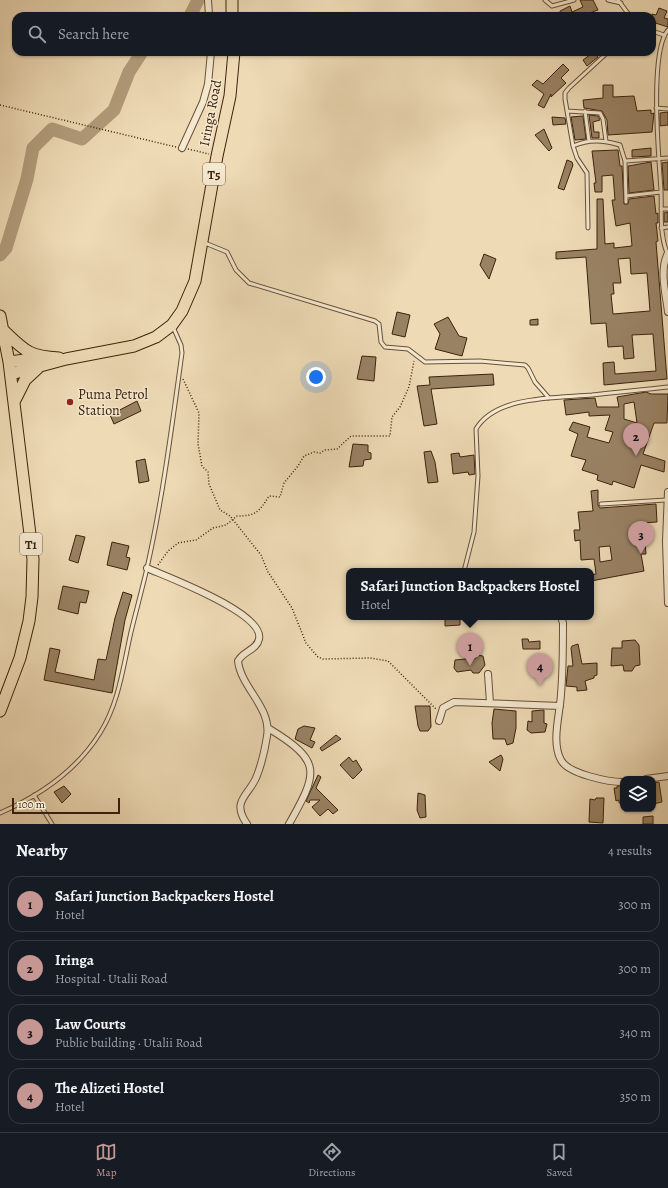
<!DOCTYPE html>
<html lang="en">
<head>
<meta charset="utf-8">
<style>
  body { margin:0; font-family:Alegreya,serif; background:#20242c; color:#f1f3f6 }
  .controls { position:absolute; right:12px; bottom:12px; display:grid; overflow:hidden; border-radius:8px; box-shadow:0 1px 3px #0004 }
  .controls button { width:36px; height:36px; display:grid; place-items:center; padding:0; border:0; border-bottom:1px solid #363941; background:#171b24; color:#f1f3f6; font:20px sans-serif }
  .scale { position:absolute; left:12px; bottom:10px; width:108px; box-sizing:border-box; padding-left:4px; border:2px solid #3d220c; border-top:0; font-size:11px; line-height:14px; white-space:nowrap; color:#3d220c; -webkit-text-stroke:3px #f4e8d0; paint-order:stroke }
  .you { position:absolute; left:316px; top:377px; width:14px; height:14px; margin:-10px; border:3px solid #fff; border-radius:50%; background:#1a73e8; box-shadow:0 0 0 6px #1a73e833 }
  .badge { display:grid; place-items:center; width:26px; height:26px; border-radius:50%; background:#c59692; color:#111; font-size:13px; font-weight:700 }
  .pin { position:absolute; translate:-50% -33px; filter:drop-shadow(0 1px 2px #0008) }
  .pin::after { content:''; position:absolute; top:21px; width:14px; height:12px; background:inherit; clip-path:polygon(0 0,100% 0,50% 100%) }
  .popup { position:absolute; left:346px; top:568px; width:248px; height:52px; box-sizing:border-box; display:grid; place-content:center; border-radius:8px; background:#171b24; filter:drop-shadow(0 1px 3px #0005); font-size:13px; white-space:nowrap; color:#9ea1a6 }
  .popup b { font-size:15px; color:#f1f3f6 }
  .popup::after { content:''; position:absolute; left:50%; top:100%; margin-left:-8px; border:8px solid transparent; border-top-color:#171b24 }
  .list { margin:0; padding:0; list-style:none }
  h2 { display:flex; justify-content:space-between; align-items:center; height:52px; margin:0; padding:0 16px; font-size:17px }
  h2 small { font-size:13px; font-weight:400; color:#9ea1a6 }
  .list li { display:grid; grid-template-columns:26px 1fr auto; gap:12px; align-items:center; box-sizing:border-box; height:56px; margin:0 8px 8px; padding:0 8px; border:1px solid #363941; border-radius:12px }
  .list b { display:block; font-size:15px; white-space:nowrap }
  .list p { margin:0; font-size:13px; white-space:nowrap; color:#9ea1a6 }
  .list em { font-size:13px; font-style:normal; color:#9ea1a6 }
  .icon { flex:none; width:22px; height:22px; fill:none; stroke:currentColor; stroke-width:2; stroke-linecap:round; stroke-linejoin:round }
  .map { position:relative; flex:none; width:668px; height:824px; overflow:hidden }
  .search { position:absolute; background:#171b24; box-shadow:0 1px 3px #0004; left:12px; right:12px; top:12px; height:44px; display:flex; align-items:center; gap:10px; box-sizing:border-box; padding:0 14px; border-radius:12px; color:#9ea1a6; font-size:15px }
  .sheet { height:308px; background:#171b24 }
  nav { display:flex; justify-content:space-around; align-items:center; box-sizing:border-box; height:56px; border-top:1px solid #363941; background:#171b24; font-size:11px; color:#9ea1a6 }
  nav a { display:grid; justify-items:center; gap:2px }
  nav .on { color:#c59692 }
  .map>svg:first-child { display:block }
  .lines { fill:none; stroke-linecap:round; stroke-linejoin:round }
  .river { stroke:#b29c7c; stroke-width:13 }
  .building { fill:#998264; stroke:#3d220c; fill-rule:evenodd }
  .lane-casing { stroke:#695036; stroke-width:5 }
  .street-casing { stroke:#695036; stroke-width:8 }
  .highway-casing { stroke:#3d220c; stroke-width:13 }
  .path { stroke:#3d220c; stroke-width:1.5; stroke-dasharray:1 2; stroke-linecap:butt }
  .lane { stroke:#f4e8d0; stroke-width:3 }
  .street { stroke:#f4e8d0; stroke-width:6 }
  .highway { stroke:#eedbb6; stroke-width:11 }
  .poi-dot { fill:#8f2418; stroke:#f4e8d0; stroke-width:1.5 }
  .labels { text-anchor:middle; stroke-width:3; stroke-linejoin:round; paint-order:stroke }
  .shield { fill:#f4e8d0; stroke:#745d47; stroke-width:1 }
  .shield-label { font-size:13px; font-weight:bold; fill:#3d220c }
  .street-label { font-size:14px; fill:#3d220c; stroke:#f4e8d0 }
  .poi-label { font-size:14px; fill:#3d220c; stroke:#f4e8d0; text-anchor:start }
</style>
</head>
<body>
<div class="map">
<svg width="668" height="824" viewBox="0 0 668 824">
  <rect width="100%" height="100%" fill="#eedbb6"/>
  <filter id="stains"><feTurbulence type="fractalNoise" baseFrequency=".005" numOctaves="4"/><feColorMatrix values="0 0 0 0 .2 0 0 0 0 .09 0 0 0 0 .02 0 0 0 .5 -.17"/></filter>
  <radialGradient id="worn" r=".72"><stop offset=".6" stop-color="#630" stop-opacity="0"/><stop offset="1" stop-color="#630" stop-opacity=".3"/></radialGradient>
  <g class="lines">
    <path class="river" d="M190,16l8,-16
      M0,255l6,-7 21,-69 6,-31 19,-19 30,10 32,-29 15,-38 13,-20"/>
  </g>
  <path class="building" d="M580,0h13l5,10 -17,6h-21v-5l10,-5 2,6 11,-5z
    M659,8l8,3 -3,7 4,1v8l-16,-5v-8l4,1z
    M594,52l4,5 -11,9 -4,-6z
    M563,64l6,6 -8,8 5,5 -15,14v-3l-7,14 -6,-3 6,-11 -12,-9 5,-5 6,4z
    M603,85h10v12l21,-1 3,15 14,-1v4l3,-1 -2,19 -44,3 -1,-15 -5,-9 -18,-3 -1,-8 20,-2z
    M668,112v13l-8,1v-13z
    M589,115l9,1 2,4 -7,2 1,10h5v6h-7z
    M583,116l3,23 -11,1 -4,-23z
    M552,117l13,1 1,6 -13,1z
    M544,129l8,19 -3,3 -14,-16z
    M651,148v8l-19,1v-7z
    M618,150l2,16h2l2,38h4l1,-5 25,-3 2,18 2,-1v10h-2l2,18 -2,1 11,137 -63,6 -1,-22 11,-1 1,12 41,-3 -3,-37 -21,1 2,23 -10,1 -1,-13 -15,1 -2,-24 -15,1 -5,-67 -30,2v-7l41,-3v-50h6l2,45 9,-1v5l18,-2 -2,-23 -14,3 -4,-26h3l-2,-25 -11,1v16h-7l-1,-9h2l-4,-32zM630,258l1,16 16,-1 3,38 -37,3 -2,-20h3l-1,-11h8l-3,-24z
    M567,160l5,2 1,3 -9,25 -6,-2z
    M651,162l3,28 -25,3 -1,-27z
    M668,162v28h-4l-2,-27z
    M668,212v10h-4v-9z
    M484,254l12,5 -7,20 -9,-14z
    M397,312l13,3 -5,22 -13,-3z
    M448,317l11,19 8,2 -5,18 -27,-7 5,-15 -6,-10z
    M538,319v6h-8v-5z
    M362,356l14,1 -2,24 -17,-2z
    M493,374l1,11 -63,4 6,35 -13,2 -7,-40 13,-1 -1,-8z
    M646,392l5,2h17l-1,29h-13l-11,31 22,7 -1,11 -23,-7 -7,23 -21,-7 -1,4 -15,-5 1,-5 -16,-5 4,-10 -15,-4 7,-22 -9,-4 4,-8 17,5 -3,10 22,6 4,-11 -8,-2 5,-15 -21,1v-4l-23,3 -2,-15 31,-2 2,9h22l-2,-10zM634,402l3,21 -13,-4v-15z
    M137,401l4,10 -27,13 -4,-9z
    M353,444l15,1v7l3,1v6l-7,1 -1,6 -14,1z
    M431,451l4,11 3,20 -10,1 -4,-31z
    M459,453l1,4 14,-2 1,19 -6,1 -1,-3 -15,2 -2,-20z
    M145,459l4,22 -10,2 -3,-22z
    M598,490v15l2,3 56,-4 1,18 -14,1 3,31h-5l3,17 -53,10v-6l5,-1 -2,-15 -13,1 -1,-20 -5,1 -1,-11h6l-2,-18 15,-1 -2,-20zM610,546l2,14 -12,2 -1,-15z
    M76,535l9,2 -7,26 -9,-3z
    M112,542l17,4 -3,11 4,1 -3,12 -20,-5z
    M63,586l26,5 -3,12 -6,-1 -2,12 -20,-5z
    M123,592l9,3 -7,25 -13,73 -68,-13 6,-32 10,2 -5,22 39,8 4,-21 8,1 9,-42z
    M445,617h15v8l-15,1z
    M522,639h6l1,3 11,-1v8h-17z
    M635,640l4,5 1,20 -5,1 -3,5h-8l-1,-6 -12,1 1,-18h10v-7z
    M578,644l4,20 15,-1v12l-3,1v2l-9,3 2,9 -10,1v-4l-11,-1 2,-20h5l-2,-18 1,-2z
    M477,655l6,1 2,9 -6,8h-6l-2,-3 -14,2 -3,-4 1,-8 21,-2z
    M415,706h15l1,21 -3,4h-8l-2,-5z
    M494,709l22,2v17l-3,15 -6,2 -2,-6h-12l-1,-16z
    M544,710v13l3,1 -2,8 -14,1 -4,-3 1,-9 4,1v-11z
    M304,726l11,2 -5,12 5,2 -3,6 -17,-9 3,-10z
    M336,735l5,4 -19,12 -2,-3z
    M501,755l2,4 -3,12 -11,-9z
    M349,757l4,5 3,-2 6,10 -9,9 -13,-14z
    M318,775l3,2 -5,11 22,22 -5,4 -5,-5 -8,7 -8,-9 8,-7h-10l-1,3 -3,-2z
    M659,782l3,20 -9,2v-21z
    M64,786l7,8 -9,9 -8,-11z
    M617,786h6v17h-4v-3l-3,1 -2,-13h3z
    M418,793l7,2 1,22 -6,1 -3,-8z
    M596,798h8l-1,25 -14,-1 1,-23 5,1z
    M653,816v8h-10v-7z"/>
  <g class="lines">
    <g class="lane-casing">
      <path id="lane" d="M545,0l7,6 22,-6
        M608,0l13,3
        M618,0l12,16
        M652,31l12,4
        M656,108l12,1
        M567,111l33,2 3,6 3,22
        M585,111l4,30
        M573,146c16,-7 30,-6 47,-1l5,16 1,41
        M625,161l43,-3
        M626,196l35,-4
        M661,209h7
        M588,228l-1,-55 -10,-15 -4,-12 -8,-47v-6l4,-5 39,-36
        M661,228l7,-1
        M205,243l22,9 9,18 13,13 126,38 4,3 2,18 4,5 23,2 17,13 55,-1 45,4 3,3 7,14 14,16
        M667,253c-8,-21 -5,-41 -6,-63 -2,-32 -12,-138 7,-160
        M601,504l65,-4
        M464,571l10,-39 4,-56 -2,-47c20,-34 82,-31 116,-34 25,-3 51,-5 76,-8
        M34,795l18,29
        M0,813c39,-17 77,-43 100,-80 19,-30 23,-66 31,-101 5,-21 11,-42 16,-64 16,-71 25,-143 35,-215l-1,-8 -8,-18"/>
    </g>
    <g class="street-casing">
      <path id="street" d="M208,0l1,16
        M182,148l21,-46 5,-18 3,-32
        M668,253c-9,16 -2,42 0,59
        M668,492l-2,49 2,62
        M147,568c20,9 118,45 112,71 -2,11 -16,12 -21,22 3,27 34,47 29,75 -2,13 -6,30 -11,42 -8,18 -25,23 -9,46
        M561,617l2,6c0,24 0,47 -2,71 -1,20 -10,48 0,66 7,14 48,22 62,22
        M488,674l2,29
        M439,721l4,-13 11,-6 106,4
        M268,728c54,33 51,43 21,96
        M646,779l22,-3"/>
    </g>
    <g class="highway-casing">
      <path id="highway" d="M232,0v16
        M0,316l9,46 24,197 -1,38 -3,24 -9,37 -20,53
        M3,330c22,21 25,26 56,28
        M9,362l32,-4
        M11,374l55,-15 68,-13 22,-9 16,-12 10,-14 13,-30 22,-125 13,-60 4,-44
        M14,402l11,-22 13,-12"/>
    </g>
    <path class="path" d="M0,105l176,42
      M188,149l21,5
      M183,379l16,34 -1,31 4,22 6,6 1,12 11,26 10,6 31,39 7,17 24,36 14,35 12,14 5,2 47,-1 18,3 48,48
      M158,565l10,-14 10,-8 18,-3 17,-12 13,-3 11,-9c19,0 22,-4 32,-20l11,1 4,-14 14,-17 6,-10 10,-4 6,1 5,-3 12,-1 14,-13h39l2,-19 8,-10 9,-20 5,-26"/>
    <use href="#lane" class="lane"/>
    <use href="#street" class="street"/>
    <use href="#highway" class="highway"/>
  </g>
  <circle class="poi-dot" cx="70" cy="402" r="4"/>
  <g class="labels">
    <g class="shield">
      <rect x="203" y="163" width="22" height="22" rx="3"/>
      <rect x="20" y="533" width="22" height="22" rx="3"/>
    </g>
    <g class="shield-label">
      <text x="214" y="179">T5</text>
      <text x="31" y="549">T1</text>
    </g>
    <g class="street-label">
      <text transform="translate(210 113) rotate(-79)" y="5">Iringa Road</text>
    </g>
    <g class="poi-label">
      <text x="78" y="399">Puma Petrol<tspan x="78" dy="16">Station</tspan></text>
    </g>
  </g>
  <rect width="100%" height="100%" filter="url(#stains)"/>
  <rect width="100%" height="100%" fill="url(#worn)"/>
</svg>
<div class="controls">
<button><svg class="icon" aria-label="layers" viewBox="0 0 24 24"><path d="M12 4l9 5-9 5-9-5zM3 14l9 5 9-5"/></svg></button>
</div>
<div class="scale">100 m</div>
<div class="you"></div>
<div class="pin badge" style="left:470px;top:666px">1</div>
<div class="popup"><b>Safari Junction Backpackers Hostel</b>Hotel</div>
<div class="pin badge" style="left:636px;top:456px">2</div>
<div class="pin badge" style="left:641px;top:554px">3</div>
<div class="pin badge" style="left:540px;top:686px">4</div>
<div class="search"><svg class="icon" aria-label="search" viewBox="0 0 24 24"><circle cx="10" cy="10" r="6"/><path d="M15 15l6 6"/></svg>Search here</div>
</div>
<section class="sheet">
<h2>Nearby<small>4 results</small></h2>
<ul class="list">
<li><span class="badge">1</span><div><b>Safari Junction Backpackers Hostel</b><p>Hotel</p></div><em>300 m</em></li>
<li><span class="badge">2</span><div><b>Iringa</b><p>Hospital · Utalii Road</p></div><em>300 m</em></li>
<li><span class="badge">3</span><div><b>Law Courts</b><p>Public building · Utalii Road</p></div><em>340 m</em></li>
<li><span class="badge">4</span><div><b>The Alizeti Hostel</b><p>Hotel</p></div><em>350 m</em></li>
</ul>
</section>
<nav>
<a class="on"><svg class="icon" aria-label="map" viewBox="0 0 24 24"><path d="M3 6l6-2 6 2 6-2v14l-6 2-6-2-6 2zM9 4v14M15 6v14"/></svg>Map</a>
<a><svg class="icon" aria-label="directions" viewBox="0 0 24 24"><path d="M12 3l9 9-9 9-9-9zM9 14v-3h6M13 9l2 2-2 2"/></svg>Directions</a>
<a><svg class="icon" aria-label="saved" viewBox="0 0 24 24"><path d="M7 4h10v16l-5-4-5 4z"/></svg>Saved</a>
</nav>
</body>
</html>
